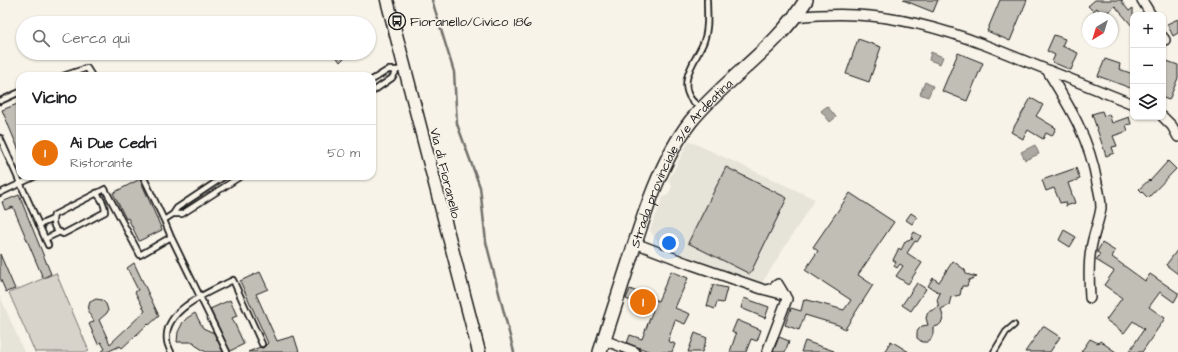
<!DOCTYPE html>
<html lang="it">
<head>
<meta charset="utf-8">
<style>
  body { margin:0; font-family:"Architects Daughter",sans-serif; background:#f6f6f6; color:#202124 }
  .controls { position:absolute; right:12px; top:12px; display:grid; overflow:hidden; border-radius:8px; box-shadow:0 1px 3px #0004 }
  .controls button { width:36px; height:36px; display:grid; place-items:center; padding:0; border:0; border-bottom:1px solid #e0e0e0; background:#fff; color:#202124; font:20px sans-serif }
  .compass { position:absolute; left:1082px; top:12px; width:36px; height:36px; border-radius:50%; background:#fff; box-shadow:0 1px 3px #0004; rotate:218deg }
  .you { position:absolute; left:669px; top:243px; width:14px; height:14px; margin:-10px; border:3px solid #fff; border-radius:50%; background:#1a73e8; box-shadow:0 0 0 6px #1a73e833 }
  .badge { display:grid; place-items:center; width:26px; height:26px; border-radius:50%; background:#111827; color:#fff; font-size:13px; font-weight:700 }
  .pin { position:absolute; translate:-50% -50%; border:2px solid #fff; box-shadow:0 1px 4px #0006 }
  .list { margin:0; padding:0; list-style:none }
  h2 { display:flex; justify-content:space-between; align-items:center; height:52px; margin:0; padding:0 16px; font-size:17px }
  h2 small { font-size:13px; font-weight:400; color:#757577 }
  .list li { display:grid; grid-template-columns:26px 1fr auto; gap:12px; align-items:center; box-sizing:border-box; height:56px; padding:0 16px; border-top:1px solid #e0e0e0 }
  .list b { display:block; font-size:15px; white-space:nowrap }
  .list p { margin:0; font-size:13px; white-space:nowrap; color:#757577 }
  .list em { font-size:13px; font-style:normal; color:#757577 }
  .icon { flex:none; width:22px; height:22px; fill:none; stroke:currentColor; stroke-width:2; stroke-linecap:round; stroke-linejoin:round }
  .map { position:relative; flex:none; width:1178px; height:352px; overflow:hidden }
  .search { position:absolute; background:#fff; box-shadow:0 1px 3px #0004; left:16px; top:16px; width:360px; height:44px; display:flex; align-items:center; gap:10px; box-sizing:border-box; padding:0 14px; border-radius:22px; color:#757577; font-size:15px }
  .panel { position:absolute; background:#fff; box-shadow:0 1px 3px #0004; left:16px; top:72px; width:360px; height:108px; border-radius:12px }
  .map>svg:first-child { display:block }
  .built { fill:#e6e3d9 }
  .green { fill:#d7d3cb; stroke:#7a7874 }
  .water { fill:#aca9a2; stroke:#72716c }
  .lines { fill:none; stroke-linecap:round; stroke-linejoin:round }
  .stream { stroke:#72716c; stroke-width:2.5 }
  .building { fill:#c0beb5; stroke:#1c1c1c }
  .service-casing { stroke:#1c1c1c; stroke-width:8 }
  .minor-casing { stroke:#1c1c1c; stroke-width:12 }
  .tertiary-casing { stroke:#1c1c1c; stroke-width:15 }
  .secondary-casing { stroke:#1c1c1c; stroke-width:16 }
  .service { stroke:#f7f3e8; stroke-width:4.5 }
  .minor { stroke:#f7f3e8; stroke-width:9 }
  .tertiary { stroke:#f7f3e8; stroke-width:12 }
  .secondary { stroke:#f7f3e8; stroke-width:13 }
  .labels { text-anchor:middle; stroke-width:3.5; stroke-linejoin:round; paint-order:stroke }
  .poi-label { font-size:13px; fill:#1c1c1c; stroke:#f7f3e8; text-anchor:start }
  .street-label { font-size:13px; fill:#1c1c1c; stroke:#f7f3e8 }
</style>
</head>
<body>
<div class="map">
<svg width="1178" height="352" viewBox="0 0 1178 352">
  <rect width="100%" height="100%" fill="#f7f3e8"/>
  <filter id="ink" filterUnits="userSpaceOnUse"><feTurbulence type="fractalNoise" baseFrequency=".025" numOctaves="2"/><feDisplacementMap in="SourceGraphic" scale="8" xChannelSelector="R" yChannelSelector="G"/><feConvolveMatrix kernelMatrix="1 2 1 2 8 2 1 2 1" color-interpolation-filters="sRGB"/></filter>
  <g filter="url(#ink)">
    <path class="built" d="M689,141l126,58 -53,84 -102,-37 -10,-16 13,-33 5,-2 4,-9 -4,-5z
      M0,296l24,56h-24z"/>
    <path class="green" d="M56,273l33,78 -2,1h-52l-26,-59z"/>
    <path class="water" d="M931,52l12,5 -3,7 -11,-4z
      M925,82l8,4 -5,11 -8,-3z
      M827,106l9,11 -6,5 -9,-11z
      M1035,145l4,9 -14,6 -4,-8z"/>
    <g class="lines">
      <path class="stream" d="M432,0l22,72 3,52 23,63 6,55 28,110"/>
    </g>
    <path class="building" d="M903,0h35l-5,12z
      M1000,0h27l-17,41 -23,-10z
      M1095,0h28l-2,1 8,10 4,-3v19l-18,-21 -12,10 -6,-8 -4,3 -5,-5z
      M1178,19v14l-5,3 -6,-12z
      M1054,35l11,4 -3,7 16,7 -7,17 -19,-8 3,-7 -8,-4z
      M858,39l23,8 -12,35 -23,-8z
      M334,53h9l2,4 -5,5z
      M958,53l25,10 -16,38 -25,-10z
      M1105,59l15,5 -1,5 14,5v15l-35,-13z
      M1167,61l11,4v13l-9,22 -6,-2v-27z
      M1031,98l12,7 -7,11 20,12 -4,8 -6,-3 -3,6 -15,-9 -5,9 -12,-7z
      M20,103v50l-18,-43z
      M1102,111l2,5 5,-2 3,9 17,-6 2,7 -5,1 2,6 -15,5 4,10 -5,1 2,6 -8,3 -14,-42z
      M1168,161l8,8 -28,29 -9,-9 10,-9 1,1z
      M726,167l61,31 -37,76 -62,-31z
      M1076,168l4,11 -12,4 7,20 -9,3 -1,-4 -5,1 -6,-15 -8,3 -4,-11z
      M140,179l22,51 -23,11 -11,-23 -2,1 -13,-26z
      M850,193l44,29 -36,53 15,10 -28,44 -7,-4 -33,-10 -6,15 -14,-5 6,-17 10,3 3,-12 40,11 7,-10 -46,-30 13,-19 -5,-4z
      M19,195l32,79 -8,4 -30,-71 -8,3 -3,-8z
      M911,213l6,4 -5,7 -6,-4z
      M1064,230l12,7 -6,10 -11,-7z
      M914,232l7,4 -4,6 -2,-1 -8,12 15,10 -14,21 -12,-8 7,-10 -3,-2 -3,4 -3,-2 2,-4 -3,-2 6,-12 2,2 4,-8 2,-2 6,-1 -2,-1z
      M1102,243l13,8 -3,6 33,24 5,-7 28,19v2l-4,7 -14,-10 -11,15 16,11 -23,34h-13l15,-23 -11,-8 -9,12 -18,-13 16,-22 -18,-13 10,-14 -18,-11 4,-6 -3,-2z
      M1178,249v25l-12,-9z
      M0,254l15,35 -9,3 -6,-14z
      M953,261l12,9 1,4 11,3 -8,3 -2,6h-5l-2,9 -9,2 -2,8 -8,4 2,8 -1,5 -4,4 -5,1v7l-2,5 -4,3h-5l-5,-4v-6l1,-2 4,-4 6,-1 -2,-7 2,-6 11,-5 -2,-7 3,-7 -12,-7 5,-8 6,4z
      M134,263l25,53 -10,9 -1,-1 -26,24 -2,-2 -13,6h-6l4,-3 -4,-7 -3,2 -9,-20 5,-3 -6,-9 1,-7 1,-3 6,-3 6,1 4,4 2,6 -1,3 -8,7 11,24 35,-33 -10,-19 3,-2 -11,-22z
      M671,271l17,7 -13,30 15,6 -5,10 -10,-4 -7,21 7,3 -3,8h-21l-24,-9 3,-8 12,4 11,-29 -27,-11 4,-10 28,12z
      M260,272l8,17 -12,5 21,47 17,-5 5,16h-51l12,-5 3,1 5,-5 -28,-62z
      M917,283l9,6 -15,22 -9,-6z
      M713,285l14,3 -4,15 -6,-1 -2,7 -8,-3z
      M744,298l25,9 -4,11 -24,-10z
      M230,300l7,16 -5,2 12,26 -14,7 -20,-42z
      M195,313l8,15 11,5 9,19h-17l-11,-7 -1,-3h-17l1,-10 5,-10 4,-4z
      M737,320l24,10 -4,11 -6,-2 -5,13h-16l6,-18 -4,-2z
      M1043,326l17,11 -10,15h-25z
      M695,333l12,5 -5,14h-14z
      M779,337l10,4 -4,11h-12z
      M1090,339l8,4 2,-2 16,11h-35z
      M805,341l29,10v1h-33z
      M891,341l18,11h-25z"/>
    <g class="lines">
      <g class="service-casing">
        <path id="service" d="M63,76l24,-8 5,8
          M372,80l16,-10h9l6,-1
          M372,92l20,-14 5,-8
          M0,101l20,-9
          M700,108c-3,-3 -6,-5 -9,-9 -14,-19 7,-41 13,-58 5,-13 3,-28 3,-41
          M0,138l48,107
          M143,176l21,44
          M0,193l36,-17
          M96,193c6,6 9,11 9,19l-42,22c-8,-3 -12,-10 -9,-19l51,-26 35,66 31,-18
          M173,214l4,-6 48,-32
          M39,225l14,-6
          M45,239l15,-7
          M171,352c-2,-4 -4,-8 -4,-12 -4,-31 45,-49 66,-60l29,64
          M227,352l-56,-115 -7,-17 9,-6h9l59,-38
          M994,352l12,-20 8,-7"/>
      </g>
      <g class="minor-casing">
        <path id="minor" d="M1142,0l9,15
          M795,17c20,-2 41,-3 61,-2 43,2 90,15 129,30l148,59
          M1163,37l2,3
          M1047,70c23,37 43,70 50,113 2,8 4,17 4,25 -2,14 -8,27 -10,41 -3,16 -2,33 -1,49
          M1163,117l9,9 6,11
          M635,243l52,20 75,26 23,6
          M766,290l7,-2 5,-4 9,15 -20,53
          M604,340l31,12"/>
      </g>
      <g class="tertiary-casing">
        <path id="tertiary" d="M387,0l92,352"/>
      </g>
      <g class="secondary-casing">
        <g id="secondary">
          <path id="s1" d="M600,352c10,-31 20,-62 30,-93 14,-45 32,-101 61,-138 35,-43 86,-73 115,-121"/>
        </g>
      </g>
      <use href="#service" class="service"/>
      <use href="#minor" class="minor"/>
      <use href="#tertiary" class="tertiary"/>
      <use href="#secondary" class="secondary"/>
    </g>
  </g>
  <defs>
    <g id="bus-ring" transform="scale(0.9)"><circle r="9.5" fill="#f7f3e8" stroke="#1c1c1c" stroke-width="1.5"/><path d="M-5-6H5V4H4V6H2V4H-2V6H-4V4H-5ZM-3.5-4V0h7V-4ZM-3.5 1.2v1.5H-2V1.2ZM2 1.2v1.5H3.5V1.2Z" fill="#1c1c1c"/></g>
  </defs>
  <g fill-rule="evenodd">
    <use href="#bus-ring" x="397" y="21"/>
  </g>
  <g class="labels">
    <g class="poi-label">
      <text x="410" y="26">Fioranello/Civico 186</text>
    </g>
    <g class="street-label">
      <text dy="5" stroke="none"><textPath href="#s1" startOffset="208">Strada provinciale 3/e Ardeatina</textPath></text>
      <text transform="translate(446 173) rotate(76)" y="5">Via di Fioranello</text>
    </g>
  </g>
</svg>
<div class="controls">
<button>+</button>
<button>−</button>
<button><svg class="icon" aria-label="layers" viewBox="0 0 24 24"><path d="M12 4l9 5-9 5-9-5zM3 14l9 5 9-5"/></svg></button>
</div>
<svg class="compass" viewBox="-18 -18 36 36"><path d="M0-13l5 13h-10z" fill="#e53935"/><path d="M0 13l5-13h-10z" fill="#757577"/></svg>
<div class="you"></div>
<div class="pin badge" style="left:643px;top:302px;background:#e8710a">1</div>
<div class="search"><svg class="icon" aria-label="search" viewBox="0 0 24 24"><circle cx="10" cy="10" r="6"/><path d="M15 15l6 6"/></svg>Cerca qui</div>
<section class="panel">
<h2>Vicino<small></small></h2>
<ul class="list">
<li><span class="badge" style="background:#e8710a">1</span><div><b>Ai Due Cedri</b><p>Ristorante</p></div><em>50 m</em></li>
</ul>
</section>
</div>
</body>
</html>
